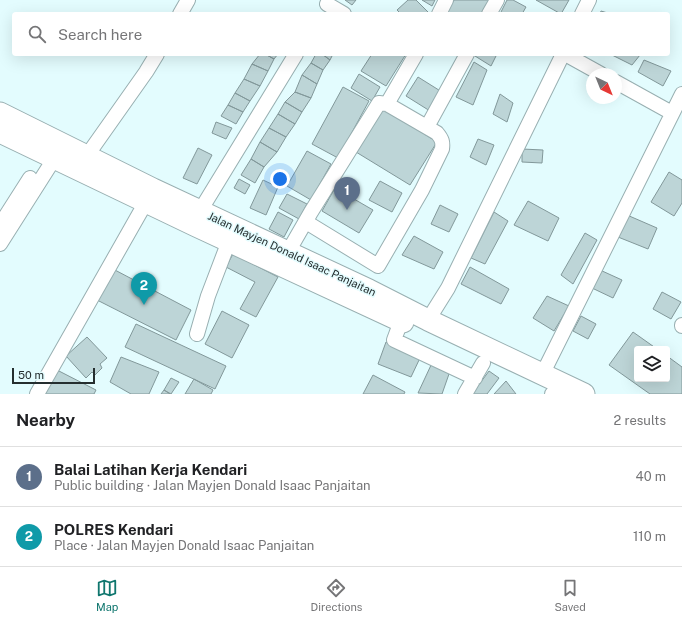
<!DOCTYPE html>
<html lang="en">
<head>
<meta charset="utf-8">
<style>
  body { margin:0; font-family:"Public Sans",sans-serif; background:#f6f6f6; color:#202124 }
  .controls { position:absolute; right:12px; bottom:12px; display:grid; overflow:hidden; border-radius:4px; box-shadow:0 4px 16px #0002 }
  .controls button { width:36px; height:36px; display:grid; place-items:center; padding:0; border:0; border-bottom:1px solid #e0e0e0; background:#fff; color:#202124; font:20px sans-serif }
  .compass { position:absolute; left:586px; top:68px; width:36px; height:36px; border-radius:50%; background:#fff; box-shadow:0 4px 16px #0002; rotate:137deg }
  .scale { position:absolute; left:12px; bottom:10px; width:83px; box-sizing:border-box; padding-left:4px; border:2px solid #252e2f; border-top:0; font-size:11px; line-height:14px; white-space:nowrap; color:#252e2f; -webkit-text-stroke:3px #e3fcfe; paint-order:stroke }
  .you { position:absolute; left:280px; top:179px; width:14px; height:14px; margin:-10px; border:3px solid #fff; border-radius:50%; background:#1a73e8; box-shadow:0 0 0 6px #1a73e833 }
  .badge { display:grid; place-items:center; width:26px; height:26px; border-radius:50%; background:#0f766e; color:#fff; font-size:13px; font-weight:700 }
  .pin { position:absolute; translate:-50% -33px; filter:drop-shadow(0 1px 2px #0008) }
  .pin::after { content:''; position:absolute; top:21px; width:14px; height:12px; background:inherit; clip-path:polygon(0 0,100% 0,50% 100%) }
  .list { margin:0; padding:0; list-style:none }
  h2 { display:flex; justify-content:space-between; align-items:center; height:52px; margin:0; padding:0 16px; font-size:17px }
  h2 small { font-size:13px; font-weight:400; color:#757577 }
  .list li { display:grid; grid-template-columns:26px 1fr auto; gap:12px; align-items:center; box-sizing:border-box; height:60px; padding:0 16px; border-top:1px solid #e0e0e0 }
  .list b { display:block; font-size:15px; white-space:nowrap }
  .list p { margin:0; font-size:13px; white-space:nowrap; color:#757577 }
  .list em { font-size:13px; font-style:normal; color:#757577 }
  .icon { flex:none; width:22px; height:22px; fill:none; stroke:currentColor; stroke-width:2; stroke-linecap:round; stroke-linejoin:round }
  .map { position:relative; flex:none; width:682px; height:394px; overflow:hidden }
  .search { position:absolute; background:#fff; box-shadow:0 4px 16px #0002; left:12px; right:12px; top:12px; height:44px; display:flex; align-items:center; gap:10px; box-sizing:border-box; padding:0 14px; border-radius:4px; color:#757577; font-size:15px }
  .sheet { height:172px; background:#fff }
  nav { display:flex; justify-content:space-around; align-items:center; box-sizing:border-box; height:56px; border-top:1px solid #e0e0e0; background:#fff; font-size:11px; color:#757577 }
  nav a { display:grid; justify-items:center; gap:2px }
  nav .on { color:#0f766e }
  .map>svg:first-child { display:block }
  .building { fill:#bdd5d7; stroke:#82989a }
  .lines { fill:none; stroke-linecap:round; stroke-linejoin:round }
  .minor-casing { stroke:#98afb1; stroke-width:16 }
  .highway-casing { stroke:#98afb1; stroke-width:23 }
  .minor { stroke:#fff; stroke-width:14 }
  .highway { stroke:#fff; stroke-width:21 }
  .labels { text-anchor:middle; stroke-width:3; stroke-linejoin:round; paint-order:stroke }
  .street-label { font-size:11px; fill:#252e2f; stroke:#e3fcfe }
</style>
</head>
<body>
<div class="map">
<svg width="682" height="394" viewBox="0 0 682 394">
  <rect width="100%" height="100%" fill="#e3fcfe"/>
  <path class="building" d="M345,0h11l-4,5z
    M408,0h8l12,12 -2,2h-25l-4,-4z
    M422,0h13l-3,6z
    M454,0h40l-9,14h-39z
    M507,0h6l13,7 -4,7h-22z
    M536,0h33l-8,14z
    M601,11l10,3h-11z
    M260,54h5l9,5 -6,12 -16,-7z
    M265,54h13l-4,5z
    M316,54h6l8,6 -7,10 -12,-7z
    M322,54h11l-3,6z
    M372,54h34l-20,32 -25,-15z
    M476,54h21l-6,12 -16,-10z
    M610,54h28l2,1 -8,10z
    M644,60l27,11 -8,15 -25,-14z
    M474,62l13,8 -14,35 -17,-8z
    M311,63l12,7 -6,14 -15,-9z
    M252,64l16,7 -8,15 -16,-7z
    M359,74l21,13 -8,14 -21,-13z
    M302,75l15,9 -6,14 -16,-6z
    M418,77l24,15 -12,19 -24,-15z
    M244,79l16,7 -10,15 -15,-8z
    M343,87l26,14 -31,57 -26,-14z
    M295,92l16,6 -9,14 -17,-10z
    M235,93l15,8 -7,11 -15,-7z
    M500,94l13,9 -6,19 -14,-8z
    M285,102l17,10 -7,12 -17,-10z
    M228,105l15,7 -7,12 -15,-8z
    M383,108l54,34 -27,43 -54,-33z
    M278,114l17,10 -9,13 -17,-9z
    M216,122l16,6 -6,11 -14,-6z
    M269,128l17,9 -9,15 -17,-10z
    M478,139l16,6 -8,20 -16,-8z
    M260,142l17,10 -13,15 -13,-8z
    M198,148l14,7 -15,29 -14,-6z
    M522,149l21,1 -1,13 -20,-1z
    M307,151l24,13 -20,36 -24,-14z
    M251,159l13,8 -9,16 -14,-8z
    M669,172l13,8v23l-8,13 -23,-14z
    M239,179l11,6 -5,9 -11,-6z
    M263,180l15,7 -12,28 -16,-7z
    M380,181l22,12 -10,19 -23,-12z
    M335,188l38,22 -14,23 -37,-22z
    M287,194l20,10 -8,15 -20,-11z
    M528,201l31,17 -11,23 -34,-16z
    M440,205l18,9 -9,18 -18,-8z
    M278,212l15,8 -9,17 -15,-8z
    M494,212l14,9 -23,43 -14,-6z
    M627,215l30,13 -9,21 -30,-12z
    M585,233l12,7 -24,44 -12,-9z
    M414,236l29,16 -9,17 -32,-14z
    M233,254l45,23 -22,40 -16,-8 15,-27 -29,-15z
    M470,267l39,22 -8,15 -40,-20z
    M113,269l78,41 -15,30 -79,-40z
    M600,270l22,10 -9,18 -21,-10z
    M662,292l19,10 -10,17 -18,-10z
    M547,296l22,10 -15,25 -21,-13z
    M222,311l27,14 -17,33 -27,-14z
    M581,316l15,8 -8,15 -15,-8z
    M136,324l90,42 -11,23 -90,-42z
    M633,332l24,17h-20v30h30v-23l15,11v27h-32l-41,-29z
    M87,337l20,21 -7,6 2,4 -7,7 -3,-3 -6,6 -20,-22z
    M386,342l34,16 -9,19 -33,-13z
    M121,357l38,15 -10,22h-18l-21,-12z
    M432,363l17,11 -7,20 -24,-1z
    M57,370l39,20 -2,4h-50z
    M489,371l10,7 -12,16h-15z
    M373,375l32,17 -1,2h-41z
    M171,378l8,4 -8,12 -7,-4z
    M194,379l19,11 -2,4h-26z
    M506,381l10,13h-22z
    M164,390l6,4h-9z"/>
  <g class="lines">
    <g class="minor-casing">
      <path id="minor" d="M327,4l17,10
        M180,14l8,-14
        M439,14l7,-14
        M489,14l8,-14
        M582,14l7,-14
        M565,54l36,20
        M616,82l56,31
        M387,104l29,-50
        M427,127l40,-73
        M86,157l60,-85 11,-18
        M200,211l96,-157
        M0,225l30,-47
        M0,244l54,-85
        M288,252l23,-40 68,-109 8,1 50,29c5,6 6,9 5,16l-20,41 -44,76 -72,-44
        M428,320l20,-32 115,-234
        M401,321l-7,19 81,38
        M682,325v1
        M197,334l11,-38 24,-63
        M542,375l140,-281
        M37,394l109,-192
        M465,394l18,-31
        M552,394l1,-1"/>
    </g>
    <g class="highway-casing">
      <path id="highway" d="M0,113l153,76 216,101 59,30 156,74
        M0,132l196,94 207,96"/>
    </g>
    <use href="#minor" class="minor"/>
    <use href="#highway" class="highway"/>
  </g>
  <g class="labels">
    <g class="street-label">
      <text transform="translate(292 254) rotate(25)" y="4">Jalan Mayjen Donald Isaac Panjaitan</text>
    </g>
  </g>
</svg>
<div class="controls">
<button><svg class="icon" aria-label="layers" viewBox="0 0 24 24"><path d="M12 4l9 5-9 5-9-5zM3 14l9 5 9-5"/></svg></button>
</div>
<svg class="compass" viewBox="-18 -18 36 36"><path d="M0-13l5 13h-10z" fill="#e53935"/><path d="M0 13l5-13h-10z" fill="#757577"/></svg>
<div class="scale">50 m</div>
<div class="you"></div>
<div class="pin badge" style="left:347px;top:210px;background:#5c6f8a">1</div>
<div class="pin badge" style="left:144px;top:305px;background:#0f9aa8">2</div>
<div class="search"><svg class="icon" aria-label="search" viewBox="0 0 24 24"><circle cx="10" cy="10" r="6"/><path d="M15 15l6 6"/></svg>Search here</div>
</div>
<section class="sheet">
<h2>Nearby<small>2 results</small></h2>
<ul class="list">
<li><span class="badge" style="background:#5c6f8a">1</span><div><b>Balai Latihan Kerja Kendari</b><p>Public building · Jalan Mayjen Donald Isaac Panjaitan</p></div><em>40 m</em></li>
<li><span class="badge" style="background:#0f9aa8">2</span><div><b>POLRES Kendari</b><p>Place · Jalan Mayjen Donald Isaac Panjaitan</p></div><em>110 m</em></li>
</ul>
</section>
<nav>
<a class="on"><svg class="icon" aria-label="map" viewBox="0 0 24 24"><path d="M3 6l6-2 6 2 6-2v14l-6 2-6-2-6 2zM9 4v14M15 6v14"/></svg>Map</a>
<a><svg class="icon" aria-label="directions" viewBox="0 0 24 24"><path d="M12 3l9 9-9 9-9-9zM9 14v-3h6M13 9l2 2-2 2"/></svg>Directions</a>
<a><svg class="icon" aria-label="saved" viewBox="0 0 24 24"><path d="M7 4h10v16l-5-4-5 4z"/></svg>Saved</a>
</nav>
</body>
</html>
